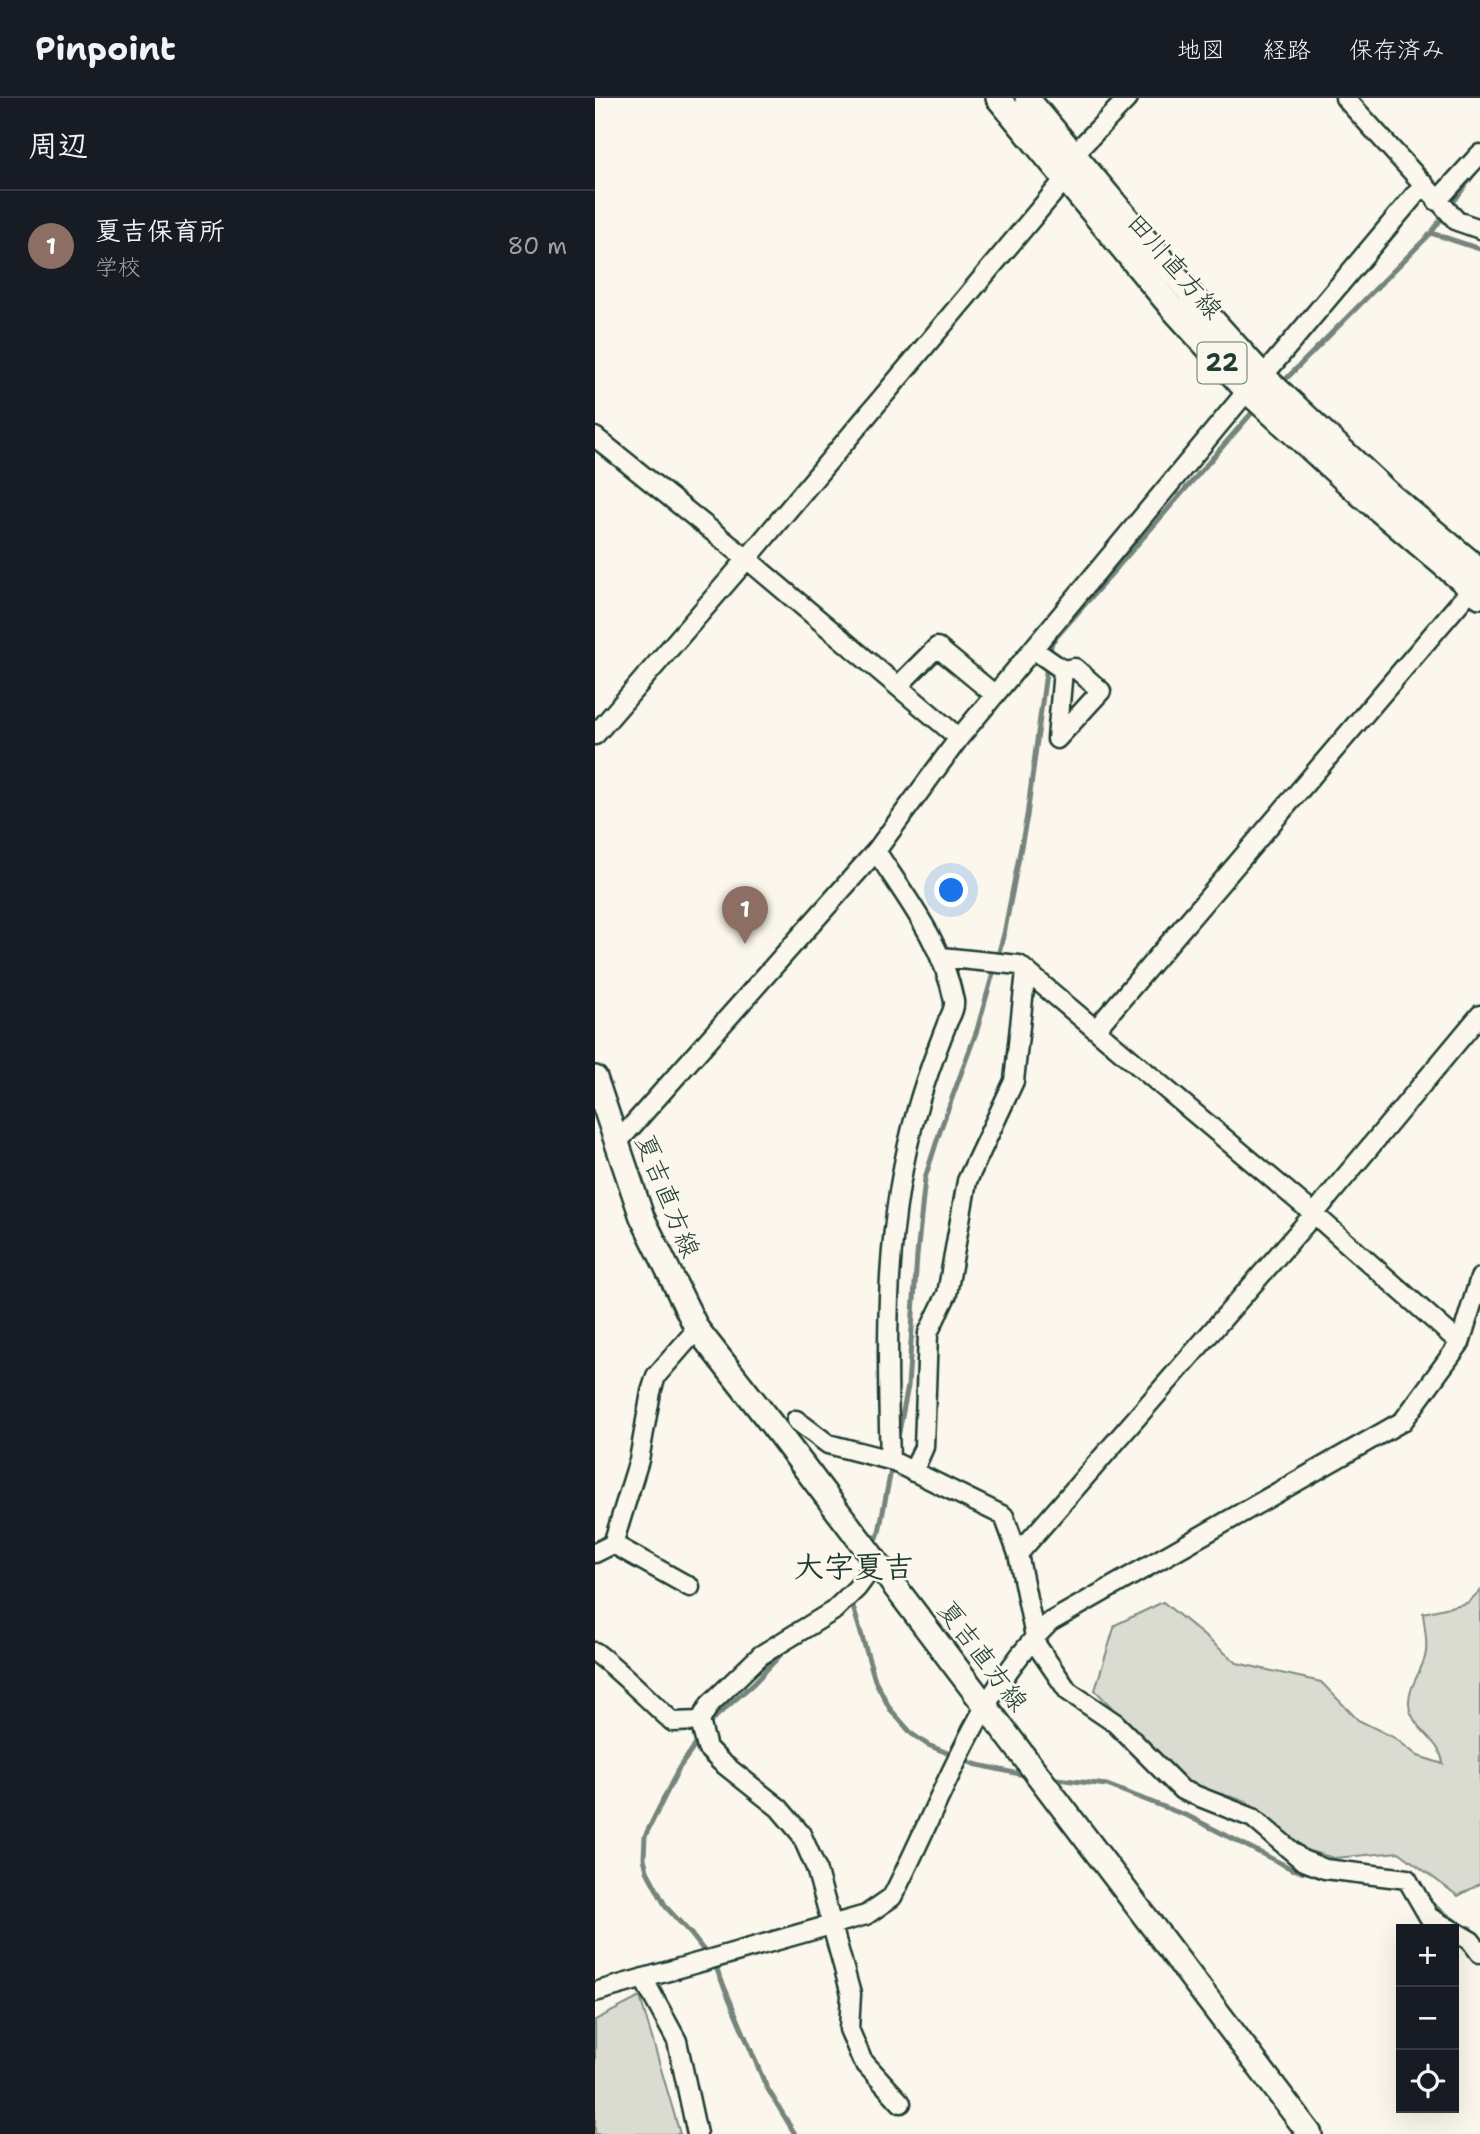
<!DOCTYPE html>
<html lang="ja">
<head>
<meta charset="utf-8">
<style>
  body { margin:0; font-family:"Shantell Sans","Klee One",sans-serif; background:#20242c; color:#f1f3f6 }
  .controls { position:absolute; right:21px; bottom:21px; display:grid; overflow:hidden; border-radius:0px; box-shadow:0 7px 28px #0002 }
  .controls button { width:63px; height:63px; display:grid; place-items:center; padding:0; border:0; border-bottom:2px solid #363941; background:#171b24; color:#f1f3f6; font:35px sans-serif }
  .you { position:absolute; left:357px; top:793px; width:24px; height:24px; margin:-18px; border:5px solid #fff; border-radius:50%; background:#1a73e8; box-shadow:0 0 0 10px #1a73e833 }
  .badge { display:grid; place-items:center; width:46px; height:46px; border-radius:50%; background:#c8321e; color:#fff; font-size:23px; font-weight:700 }
  .pin { position:absolute; translate:-50% -58px; filter:drop-shadow(0 2px 4px #0008) }
  .pin::after { content:''; position:absolute; top:37px; width:24px; height:21px; background:inherit; clip-path:polygon(0 0,100% 0,50% 100%) }
  .list { margin:0; padding:0; list-style:none }
  h2 { display:flex; justify-content:space-between; align-items:center; height:91px; margin:0; padding:0 28px; font-size:30px }
  h2 small { font-size:23px; font-weight:400; color:#9ea1a6 }
  .list li { display:grid; grid-template-columns:46px 1fr auto; gap:21px; align-items:center; box-sizing:border-box; height:112px; padding:0 28px; border-top:2px solid #363941 }
  .list b { display:block; font-size:26px; white-space:nowrap }
  .list p { margin:0; font-size:23px; white-space:nowrap; color:#9ea1a6 }
  .list em { font-size:23px; font-style:normal; color:#9ea1a6 }
  .icon { flex:none; width:38px; height:38px; fill:none; stroke:currentColor; stroke-width:2; stroke-linecap:round; stroke-linejoin:round }
  .map { position:relative; flex:none; width:885px; height:2036px; overflow:hidden }
  header { display:flex; align-items:center; gap:42px; box-sizing:border-box; height:98px; padding:0 35px; background:#171b24; border-bottom:2px solid #363941 }
  header strong { font-size:33px }
  nav { display:flex; gap:38px; margin-inline-start:auto; font-size:24px }
  main { display:flex }
  aside { flex:1; background:#171b24 }
  .map>svg:first-child { display:block }
  .green { fill:#dbdcd1; stroke:#7d8c82; stroke-width:2 }
  .lines { fill:none; stroke-linecap:round; stroke-linejoin:round }
  .stream { stroke:#74847b; stroke-width:5 }
  .minor-casing { stroke:#1f3d34; stroke-width:23 }
  .major-casing { stroke:#1f3d34; stroke-width:28 }
  .minor { stroke:#fbf7ec; stroke-width:18 }
  .major { stroke:#fbf7ec; stroke-width:23 }
  .labels { text-anchor:middle; stroke-width:5; stroke-linejoin:round; paint-order:stroke }
  .shield { fill:#fbf7ec; stroke:#61756b; stroke-width:2 }
  .shield-label { font-size:24px; font-weight:bold; fill:#1f3d34 }
  .street-label { font-size:26px; fill:#1f3d34; stroke:#fbf7ec }
  .quarter-label { font-size:30px; font-weight:bold; fill:#1f3d34; stroke:#fbf7ec }
</style>
</head>
<body>
<header>
<strong>Pinpoint</strong>
<nav><a>地図</a><a>経路</a><a>保存済み</a></nav>
</header>
<main>
<aside>
<h2>周辺<small></small></h2>
<ul class="list">
<li><span class="badge" style="background:#8d6e63">1</span><div><b>夏吉保育所</b><p>学校</p></div><em>80 m</em></li>
</ul>
</aside>
<div class="map">
<svg width="885" height="2036" viewBox="0 0 885 2036">
  <rect width="100%" height="100%" fill="#fbf7ec"/>
  <filter id="ink" filterUnits="userSpaceOnUse"><feTurbulence type="fractalNoise" baseFrequency=".0143" numOctaves="2"/><feDisplacementMap in="SourceGraphic" scale="14" xChannelSelector="R" yChannelSelector="G"/><feConvolveMatrix kernelMatrix="1 2 1 2 8 2 1 2 1" color-interpolation-filters="sRGB"/></filter>
  <g filter="url(#ink)">
    <path class="green" d="M885,1493v293l-22,12 -59,-44 -65,6 -35,-10 -53,-47 -61,-17 -90,-94 20,-65 48,-23 74,61 84,19 37,38 37,18 23,18 25,8c-2,-25 -32,-34 -34,-60 -1,-16 12,-32 16,-47 4,-12 -1,-31 -2,-44l44,-10z
      M45,1899l40,137h-85v-114z"/>
    <g class="lines">
      <path class="stream" d="M836,135l49,16
        M685,287l151,-152 47,-65
        M454,557l3,-13 205,-235
        M302,1344l11,-56 9,-130 8,-78 16,-50 36,-98 27,-96 23,-118 20,-151
        M278,1450l6,-16 13,-67
        M256,1502l24,80 15,29 22,25 16,11 46,19 54,12
        M112,1631l6,-10 41,-36 32,-34
        M104,1642l-20,28 -34,68 -1,22 3,13 19,36 25,27 24,31 51,121 29,48
        M453,1680l59,7 83,32 102,52 28,6
        M832,1803l36,26 7,1v3l10,7"/>
      <g class="minor-casing">
        <path id="minor" d="M750,0l112,123 23,8
          M842,103l43,-47
          M0,339l152,122 212,179
          M438,551l30,21 12,-2 26,23 -44,48 6,-69
          M303,588l39,-39 58,48
          M0,637l152,-176 318,-380 9,-25 54,-56
          M281,753c31,48 67,93 78,150 1,7 -3,14 -6,20 -11,28 -22,56 -30,85 -34,115 -32,236 -28,354
          M346,859l78,8 295,249 146,129
          M501,931l384,-450
          M21,1046l260,-293 83,-113 288,-347 16,-15 161,-192
          M201,1322l32,24 62,16 114,56 14,38 17,83
          M318,1374l11,-25 4,-114 19,-39 20,-113 47,-100 12,-110
          M18,1446l77,43
          M0,1455l18,-9 26,-84 12,-68 5,-16 41,-47
          M423,1456l296,-340 166,-199
          M281,1464l-19,26 -24,23 -72,44 -51,49 -10,17 7,27 14,14 58,46 22,26 15,34 35,126 -2,35 13,31 39,43
          M438,1542l35,51 47,32 67,67 71,28 49,42 23,9 82,10 22,38 21,12
          M0,1554c28,21 52,47 78,70l27,-1
          M859,1833l17,10 9,12
          M48,1880l34,63 20,93
          M0,1894l271,-77 26,-18c48,-92 83,-203 158,-275l353,-201 57,-78 20,-65"/>
      </g>
      <g class="major-casing">
        <path id="major" d="M403,0l174,210 75,83 113,103 120,102
          M432,0l180,216 56,62 125,117 92,77
          M0,980l47,139 55,112 80,102 533,703"/>
      </g>
      <use href="#minor" class="minor"/>
      <use href="#major" class="major"/>
    </g>
  </g>
  <g class="labels">
    <rect class="shield" x="602.5" y="244.5" width="49" height="41" rx="5"/>
    <g class="shield-label">
      <text x="627" y="273">22</text>
    </g>
    <g class="street-label">
      <text transform="translate(580 168) rotate(49)" y="9">田川直方線</text>
      <text transform="translate(73 1098) rotate(68)" y="9">夏吉直方線</text>
      <text transform="translate(388 1558) rotate(53)" y="9">夏吉直方線</text>
    </g>
    <g class="quarter-label">
      <text x="259" y="1479">大字夏吉</text>
    </g>
  </g>
</svg>
<div class="controls">
<button>+</button>
<button>−</button>
<button><svg class="icon" aria-label="locate" viewBox="0 0 24 24"><circle cx="12" cy="12" r="6"/><path d="M12 2v4M12 18v4M2 12h4M18 12h4"/></svg></button>
</div>
<div class="you"></div>
<div class="pin badge" style="left:150px;top:846px;background:#8d6e63">1</div>
</div>
</main>
</body>
</html>
